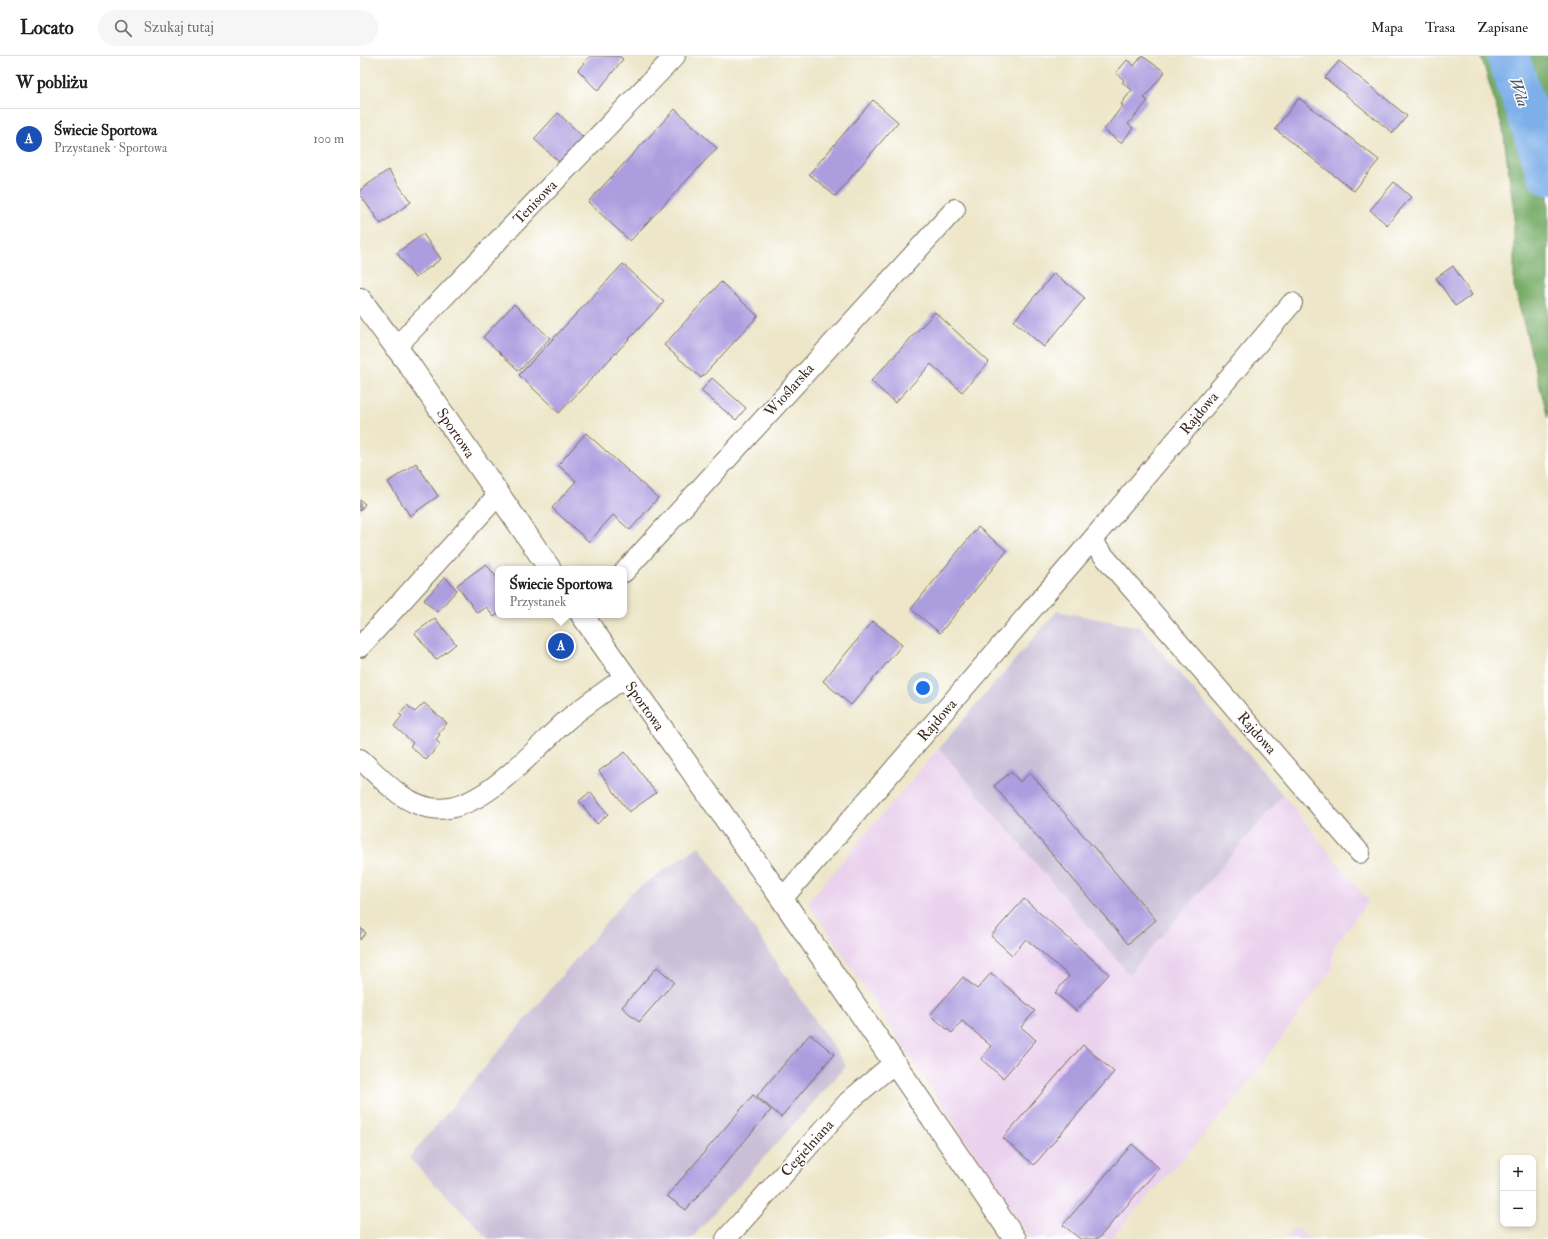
<!DOCTYPE html>
<html lang="pl">
<head>
<meta charset="utf-8">
<style>
  body { margin:0; font-family:"IM FELL Double Pica",serif; background:#f6f6f6; color:#202124 }
  .controls { position:absolute; right:12px; bottom:12px; display:grid; overflow:hidden; border-radius:8px; box-shadow:0 2px 6px #0003 }
  .controls button { width:36px; height:36px; display:grid; place-items:center; padding:0; border:0; border-bottom:1px solid #e0e0e0; background:#fff; color:#202124; font:20px sans-serif }
  .you { position:absolute; left:563px; top:632px; width:14px; height:14px; margin:-10px; border:3px solid #fff; border-radius:50%; background:#1a73e8; box-shadow:0 0 0 6px #1a73e833 }
  .badge { display:grid; place-items:center; width:26px; height:26px; border-radius:50%; background:#d1495b; color:#fff; font-size:13px; font-weight:700 }
  .pin { position:absolute; translate:-50% -50%; border:2px solid #fff; box-shadow:0 1px 4px #0006 }
  .popup { position:absolute; left:135px; top:510px; width:132px; height:52px; box-sizing:border-box; display:grid; place-content:center; border-radius:8px; background:#fff; filter:drop-shadow(0 1px 3px #0005); font-size:13px; white-space:nowrap; color:#757577 }
  .popup b { font-size:15px; color:#202124 }
  .popup::after { content:''; position:absolute; left:50%; top:100%; margin-left:-8px; border:8px solid transparent; border-top-color:#fff }
  .list { margin:0; padding:0; list-style:none }
  h2 { display:flex; justify-content:space-between; align-items:center; height:52px; margin:0; padding:0 16px; font-size:17px }
  h2 small { font-size:13px; font-weight:400; color:#757577 }
  .list li { display:grid; grid-template-columns:26px 1fr auto; gap:12px; align-items:center; box-sizing:border-box; height:60px; padding:0 16px; border-top:1px solid #e0e0e0 }
  .list b { display:block; font-size:15px; white-space:nowrap }
  .list p { margin:0; font-size:13px; white-space:nowrap; color:#757577 }
  .list em { font-size:13px; font-style:normal; color:#757577 }
  .icon { flex:none; width:22px; height:22px; fill:none; stroke:currentColor; stroke-width:2; stroke-linecap:round; stroke-linejoin:round }
  .map { position:relative; flex:none; width:1188px; height:1183px; overflow:hidden }
  header { display:flex; align-items:center; gap:24px; box-sizing:border-box; height:56px; padding:0 20px; background:#fff; border-bottom:1px solid #e0e0e0 }
  header strong { font-size:19px }
  nav { display:flex; gap:22px; margin-inline-start:auto; font-size:14px }
  .search { width:280px; height:36px; background:#f6f6f6; display:flex; align-items:center; gap:10px; box-sizing:border-box; padding:0 14px; border-radius:22px; color:#757577; font-size:15px }
  main { display:flex }
  aside { flex:1; background:#fff }
  .map>svg:first-child { display:block }
  .built { fill:#ead1ed }
  .industrial { fill:#cabfd7 }
  .forest { fill:#77ac68; stroke:#596b43 }
  .lines { fill:none; stroke-linecap:round; stroke-linejoin:round }
  .river { stroke:#7dafe9; stroke-width:42 }
  .building { fill:#ac9ddf }
  .minor-casing { stroke:#796c5a; stroke-width:22 }
  .tertiary-casing { stroke:#796c5a; stroke-width:24 }
  .path { stroke:#796c5a; stroke-width:2.5; stroke-dasharray:1 3; stroke-linecap:butt }
  .minor { stroke:#fff; stroke-width:20 }
  .tertiary { stroke:#fff; stroke-width:22 }
  .labels { text-anchor:middle; stroke-width:3; stroke-linejoin:round; paint-order:stroke }
  .street-label { font-size:15px; fill:#3b2a1e; stroke:#fff }
  .water-label { font-size:16px; font-style:italic; fill:#525965; stroke:#fff }
</style>
</head>
<body>
<header>
<strong>Locato</strong>
<div class="search"><svg class="icon" aria-label="search" viewBox="0 0 24 24"><circle cx="10" cy="10" r="6"/><path d="M15 15l6 6"/></svg>Szukaj tutaj</div>
<nav><a>Mapa</a><a>Trasa</a><a>Zapisane</a></nav>
</header>
<main>
<aside>
<h2>W pobliżu<small></small></h2>
<ul class="list">
<li><span class="badge" style="background:#1a4fb4">A</span><div><b>Świecie Sportowa</b><p>Przystanek · Sportowa</p></div><em>100 m</em></li>
</ul>
</aside>
<div class="map">
<svg width="1188" height="1183" viewBox="0 0 1188 1183">
  <rect width="100%" height="100%" fill="#fff"/>
  <filter id="ink" filterUnits="userSpaceOnUse"><feTurbulence type="fractalNoise" baseFrequency=".025" numOctaves="2"/><feDisplacementMap in="SourceGraphic" scale="8" xChannelSelector="R" yChannelSelector="G"/><feConvolveMatrix kernelMatrix="1 2 1 2 8 2 1 2 1" color-interpolation-filters="sRGB"/></filter>
  <filter id="wash" filterUnits="userSpaceOnUse"><feTurbulence type="fractalNoise" baseFrequency=".012" numOctaves="4" result="noise"/><feDisplacementMap in="SourceGraphic" scale="16" xChannelSelector="R" yChannelSelector="G"/><feGaussianBlur stdDeviation="0.9" result="paint"/><feColorMatrix in="noise" values="0 0 0 0 0 0 0 0 0 0 0 0 0 0 0 0 0 1.4 0 .05"/><feComposite in="paint" operator="in"/></filter>
  <g filter="url(#wash)">
    <rect width="100%" height="100%" fill="#ede6c9"/>
    <path class="built" d="M579,692l190,226 154,-179 85,106 -35,47 -1,21 -93,127 -129,143h-79l-223,-337z
      M935,1171l15,12h-25z"/>
    <path class="industrial" d="M697,555l83,16 143,168 -154,179 -190,-226z
      M339,790l147,220 -155,173h-202l-80,-81 222,-265z"/>
    <path class="forest" d="M1121,0h67v362l-34,-132v-73l-11,-84z"/>
    <g class="lines">
      <path class="river" d="M1148,0l40,118"/>
    </g>
    <g id="blocks">
      <path class="building" d="M230,0h29l4,3 -25,32 -20,-21z
        M782,0l23,16 -21,26 4,3 -20,23 5,4 -12,15 -17,-13 19,-25 -2,-1 11,-14 -10,-8 2,-2 -8,-7 11,-13 7,6z
        M979,5l68,55 -14,17 -68,-55z
        M939,42l80,62 -25,31 -79,-62z
        M513,44l25,22 -63,74 -26,-22z
        M315,53l42,39 -87,93 -42,-39z
        M198,57l25,24 -24,25 -25,-23z
        M28,114l23,32 -30,22 -21,-29v-5z
        M1034,126l17,15 -24,28 -17,-15z
        M63,178l18,25 -26,19 -18,-25z
        M263,208l41,38 -105,111 -40,-38z
        M1093,210l19,29 -17,11 -19,-28z
        M694,217l31,25 -41,49 -30,-26z
        M361,226l37,34 -57,62 -37,-33z
        M154,248l36,34 -31,33 -36,-34z
        M575,256l54,50 -27,30 -31,-28 -36,39 -24,-22z
        M352,322l34,30 -10,12 -35,-29z
        M226,377l72,65 -28,32 -17,-15 -24,27 -37,-34 24,-27 -18,-16z
        M56,407l22,33 -28,20 -22,-34z
        M0,444l5,4 -5,7z
        M618,471l29,24 -67,82 -29,-24z
        M126,508l12,15v35l-4,3 -8,-10 -9,6 -20,-28z
        M85,521l12,13 -20,22 -13,-12z
        M75,562l21,26 -20,16 -21,-27z
        M513,565l29,24 -51,60 -28,-24z
        M64,647l23,20 -9,10 2,1 -4,6 4,4 -14,16 -16,-14 3,-3 -19,-17 8,-10 -3,-2 8,-9 8,7z
        M265,696l31,41 -27,19 -30,-41z
        M651,716l9,10 10,-9 126,147 -28,24 -134,-158z
        M230,736l18,22 -11,10 -18,-23z
        M664,843l85,75 -33,37 -21,-18 14,-17 -43,-37 -14,16 -21,-19z
        M0,872l6,5 -6,7z
        M297,911l17,15 -35,40 -17,-15z
        M631,917l44,38 -14,16 15,13 -33,38 -22,-19 10,-13 -29,-25 -10,12 -22,-18 33,-38 14,12z
        M450,978l24,20 -53,63 -24,-21z
        M723,989l31,27 -80,93 -31,-27z
        M393,1039l18,15 -85,100 -19,-14z
        M772,1088l27,24 -61,71h-18l-17,-14z"/>
    </g>
  </g>
  <g filter="url(#ink)">
    <use href="#blocks" fill-opacity="0" stroke="#796c5a" stroke-width="1"/>
    <g class="lines">
      <g class="minor-casing">
        <path id="minor" d="M35,292l280,-292
          M731,485l269,312
          M264,516l331,-363
          M0,591l138,-152
          M0,703c21,19 42,44 71,49 48,9 103,-59 136,-88 18,-15 39,-29 58,-43
          M422,843l309,-358 201,-238
          M366,1183l122,-137 46,-39"/>
      </g>
      <g class="tertiary-casing">
        <path id="tertiary" d="M0,243l48,64 142,206
          M222,559l200,284 233,340"/>
      </g>
      <path class="path" d="M195,559l4,7"/>
      <use href="#minor" class="minor"/>
      <use href="#tertiary" class="tertiary"/>
    </g>
  </g>
  <g class="labels">
    <g class="street-label">
      <text transform="translate(175 146) rotate(-46)" y="5">Tenisowa</text>
      <text transform="translate(429 334) rotate(-48)" y="5">Wioślarska</text>
      <text transform="translate(839 357) rotate(-50)" y="5">Rajdowa</text>
      <text transform="translate(96 377) rotate(56)" y="5">Sportowa</text>
      <text transform="translate(285 650) rotate(55)" y="5">Sportowa</text>
      <text transform="translate(577 664) rotate(-49)" y="5">Rajdowa</text>
      <text transform="translate(897 677) rotate(49)" y="5">Rajdowa</text>
      <text transform="translate(447 1092) rotate(-48)" y="5">Cegielniana</text>
    </g>
    <g class="water-label">
      <text transform="translate(1160 36) rotate(71)" y="6">Wda</text>
    </g>
  </g>
</svg>
<div class="controls">
<button>+</button>
<button>−</button>
</div>
<div class="you"></div>
<div class="pin badge" style="left:201px;top:590px;background:#1a4fb4">A</div>
<div class="popup"><b>Świecie Sportowa</b>Przystanek</div>
</div>
</main>
</body>
</html>
